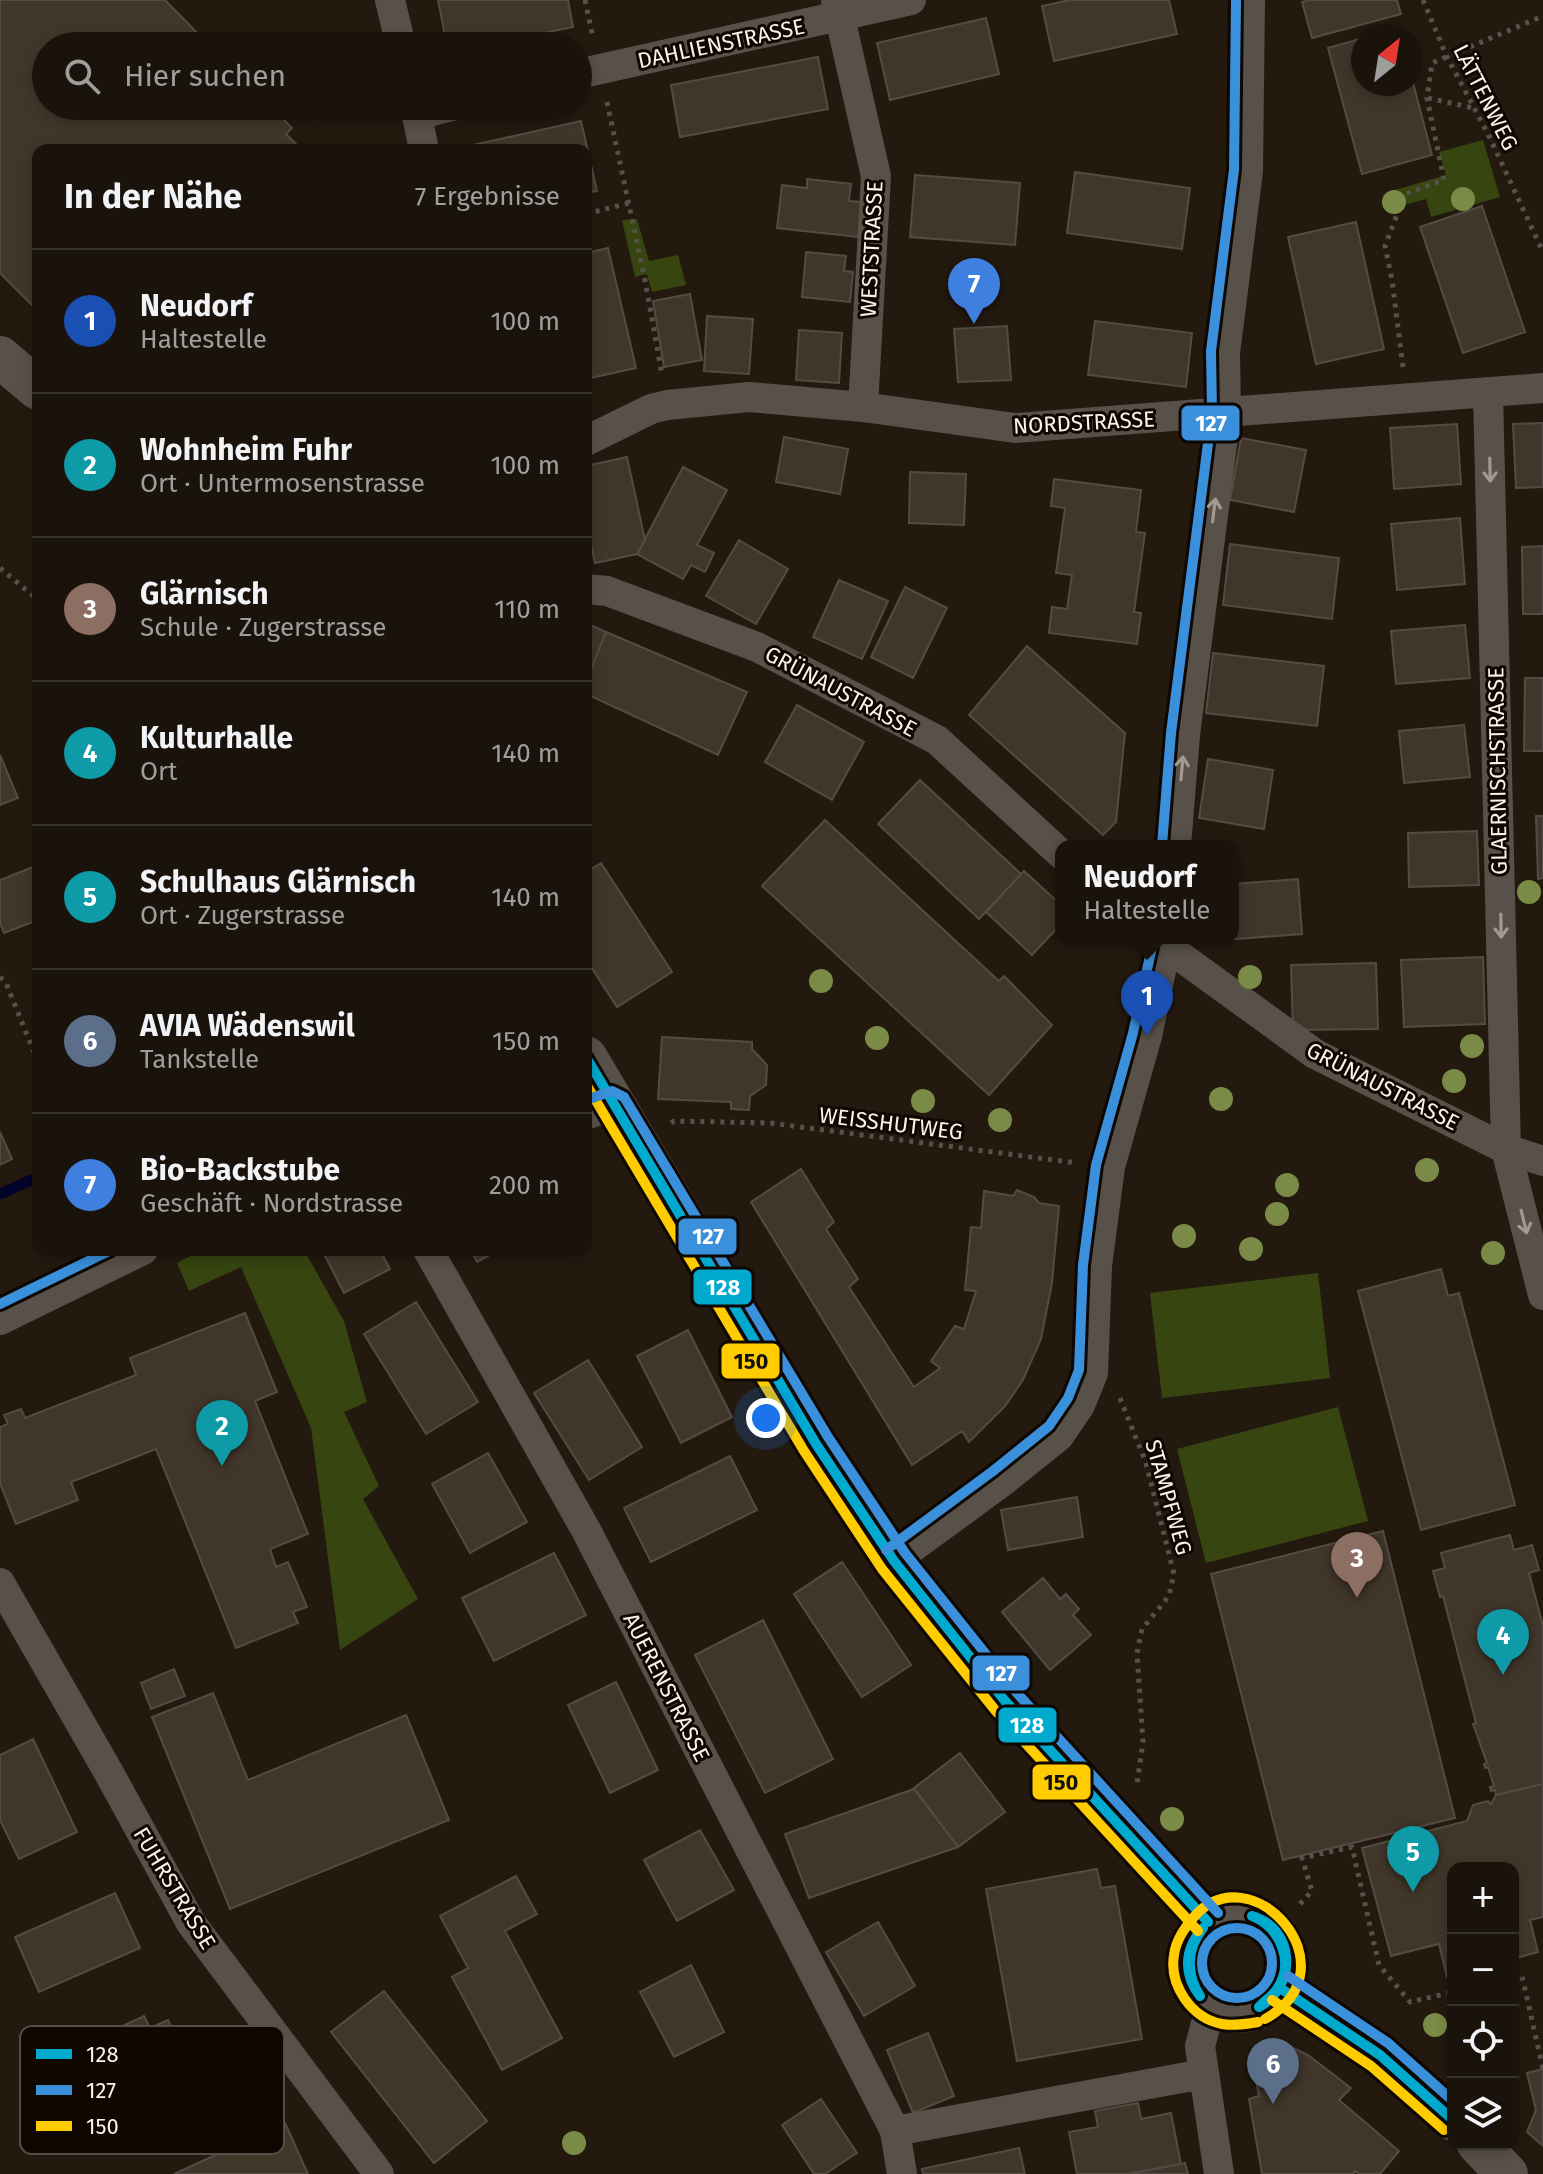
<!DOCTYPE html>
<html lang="de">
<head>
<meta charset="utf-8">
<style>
  body { margin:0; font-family:"Fira Sans",sans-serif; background:#272019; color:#f1f3f6 }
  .controls { position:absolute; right:24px; bottom:24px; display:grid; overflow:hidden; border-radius:16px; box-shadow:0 4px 12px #0003 }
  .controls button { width:72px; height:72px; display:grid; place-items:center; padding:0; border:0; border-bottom:2px solid #38322c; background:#1a130b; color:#f1f3f6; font:40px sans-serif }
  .compass { position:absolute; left:1351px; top:24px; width:72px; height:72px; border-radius:50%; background:#1a130b; box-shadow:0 4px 12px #0003; rotate:30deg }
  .you { position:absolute; left:766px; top:1418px; width:28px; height:28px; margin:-20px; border:6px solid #fff; border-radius:50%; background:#1a73e8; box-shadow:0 0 0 12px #1a73e833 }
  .badge { display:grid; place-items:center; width:52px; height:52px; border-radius:50%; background:#7c3aed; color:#fff; font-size:26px; font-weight:700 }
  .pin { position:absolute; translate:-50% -66px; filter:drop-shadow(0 2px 4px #0008) }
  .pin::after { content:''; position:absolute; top:42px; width:28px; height:24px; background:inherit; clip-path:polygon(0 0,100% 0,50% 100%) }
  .popup { position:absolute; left:1055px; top:840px; width:184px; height:104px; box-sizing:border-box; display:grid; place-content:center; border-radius:16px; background:#1a130b; filter:drop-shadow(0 2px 6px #0005); font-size:26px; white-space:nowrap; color:#9f9e9d }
  .popup b { font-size:30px; color:#f1f3f6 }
  .popup::after { content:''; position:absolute; left:50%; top:100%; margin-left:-16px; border:16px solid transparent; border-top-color:#1a130b }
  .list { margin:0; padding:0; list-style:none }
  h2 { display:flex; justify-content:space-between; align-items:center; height:104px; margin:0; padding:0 32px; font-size:34px }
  h2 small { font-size:26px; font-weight:400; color:#9f9e9d }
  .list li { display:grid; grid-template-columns:52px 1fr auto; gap:24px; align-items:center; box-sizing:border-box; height:144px; padding:0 32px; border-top:2px solid #38322c }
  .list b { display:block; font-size:30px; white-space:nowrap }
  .list p { margin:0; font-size:26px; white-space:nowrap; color:#9f9e9d }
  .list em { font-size:26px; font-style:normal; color:#9f9e9d }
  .icon { flex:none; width:44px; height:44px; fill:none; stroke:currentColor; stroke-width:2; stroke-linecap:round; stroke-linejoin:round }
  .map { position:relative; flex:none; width:1543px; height:2174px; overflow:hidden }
  .search { position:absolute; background:#1a130b; box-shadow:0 4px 12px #0003; left:32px; top:32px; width:560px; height:88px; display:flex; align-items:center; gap:20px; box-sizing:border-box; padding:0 28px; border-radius:44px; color:#9f9e9d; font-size:30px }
  .panel { position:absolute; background:#1a130b; box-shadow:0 4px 12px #0003; left:32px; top:144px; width:560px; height:1112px; border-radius:16px }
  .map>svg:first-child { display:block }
  .green { fill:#374510 }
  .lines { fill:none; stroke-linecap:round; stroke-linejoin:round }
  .stream { stroke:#030228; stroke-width:11 }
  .building { fill:#41362a; stroke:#544c44; stroke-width:2 }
  .path { stroke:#58514a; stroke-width:5; stroke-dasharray:4 6; stroke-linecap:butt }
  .street { stroke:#585149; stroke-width:30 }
  .secondary { stroke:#585149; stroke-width:42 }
  .bus-1-casing { stroke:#0e0702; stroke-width:16 }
  .bus-2-casing { stroke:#0e0702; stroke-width:16 }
  .bus-3-casing { stroke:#0e0702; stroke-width:16 }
  .bus-1 { stroke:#00a9ce; stroke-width:10 }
  .bus-2 { stroke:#fc0; stroke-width:10 }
  .bus-3 { stroke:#3a90db; stroke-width:10 }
  .tree { fill:#798b47 }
  .oneway { stroke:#a39990 }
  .labels { text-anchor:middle; stroke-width:6; stroke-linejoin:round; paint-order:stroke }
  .street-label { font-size:22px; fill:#fef2e6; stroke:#0e0702 }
  .key { fill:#0e0702; stroke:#564e46; stroke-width:2 }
  .key-label { font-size:22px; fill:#fef2e6 }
  .line-badge { stroke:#0e0702; stroke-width:3 }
  .badge-label { font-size:22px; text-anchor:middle; font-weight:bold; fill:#fff }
  .pale-badge-label { font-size:22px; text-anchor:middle; font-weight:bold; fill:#111 }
</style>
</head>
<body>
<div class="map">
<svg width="1543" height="2174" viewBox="0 0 1543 2174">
  <rect width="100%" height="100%" fill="#23190f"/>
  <path class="green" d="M1483,140l17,57 -69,20 -5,-18 -29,8 -5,-16 54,-16 -7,-23z
    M637,219l12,42 29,-6 8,30 -34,7 -5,-18 -12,3 -13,-57z
    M202,1250h102l40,71 23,81 -23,10 35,74 -16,13 55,100 -78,51 -29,-222 -70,-161 -52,24 -12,-28z
    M1318,1273l12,105 -168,20 -12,-105z
    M1338,1407l30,114 -162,42 -29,-114z"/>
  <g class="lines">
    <path class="stream" d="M0,1194l38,-17"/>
  </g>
  <path class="building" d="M0,0h165l45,46h-164v60h224l22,22 -6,6 16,16h-264v161l-38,-38z
    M438,0h130l5,27 -94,19h-32z
    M1070,0h99l8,34 -123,27 -12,-55z
    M1310,0h87l4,14 -89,24 -10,-36z
    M986,18l13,56 -109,26 -13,-57z
    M1363,38v46h48v-9l21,80 -70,19 -34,-126z
    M818,57l10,52 -148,28 -9,-52z
    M311,106h57v1l-54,12z
    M581,121l16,70 -11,2v-43h-127v-2z
    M1075,172l115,16 -8,61 -115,-16z
    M915,175l105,8 -5,62 -105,-8z
    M807,179l44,5 -2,17 13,1 -4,35 -81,-9 5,-43 25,3z
    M1482,206l43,126 -62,21 -43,-126z
    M1356,222l28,127 -68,15 -28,-127z
    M608,248l28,120 -50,11v-126z
    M806,252l40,4 -2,15 9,1 -3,30 -48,-5z
    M690,294l12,66 -38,7 -11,-66z
    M707,316l46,3 -4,55 -45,-3z
    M1095,321l97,12 -6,54 -98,-12z
    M1007,326l4,54 -53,2 -4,-53z
    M799,330l43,3 -3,50 -43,-3z
    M1543,423v64l-27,1 -3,-64z
    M1457,424l4,60 -67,5 -4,-61z
    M784,437l64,12 -8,45 -64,-12z
    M1241,438l65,12 -12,62 -64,-12z
    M627,457l18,83 -8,14 -42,9 -9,-43v-54z
    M683,467l44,23 -30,55 17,8 -9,19 -14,-7 -8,14 -46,-25z
    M910,472l56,2 -2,51 -55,-2z
    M1054,479l87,11 -5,42 9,1 -11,79 7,1 -4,31 -88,-11 3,-26 15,2 5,-34 -16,-2 9,-65 -14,-2z
    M1460,518l5,66 -68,6 -6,-66z
    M739,540l49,29 -32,55 -50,-28z
    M1230,544l109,14 -7,61 -109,-14z
    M1543,546v68h-20l-1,-67z
    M839,580l49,21 -26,58 -49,-22z
    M905,587l42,21 -34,70 -42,-21z
    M586,623l20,9 -18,45 -2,-1z
    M1465,625l5,53 -74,6 -5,-53z
    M606,632l141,60 -29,63 -132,-61 2,-17z
    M1027,646l98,87 -9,89 -13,13 -134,-120z
    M1213,653l111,13 -7,60 -111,-13z
    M1525,678h18v73h-19z
    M797,705l67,37 -32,58 -67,-38z
    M1464,725l6,52 -66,6 -5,-52z
    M0,755l18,43 -18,7z
    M1208,759l65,11 -9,59 -65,-11z
    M920,780l101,94 -42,45 -101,-95z
    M1536,816h7v62l-5,1z
    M825,820l174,161 5,-5 48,49 -63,70 -227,-209z
    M1477,831l2,54 -70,2 -1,-54z
    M601,863l71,109 -55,35 -31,-48v-87z
    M38,865v55l-34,13 -4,-10v-43z
    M1024,871l37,34v19l-29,31 -46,-43z
    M1298,879l4,55 -104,8 -1,-4h36v-54z
    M1483,957l2,67 -81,3 -3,-67z
    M1376,963l2,66 -85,1 -2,-65z
    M662,1037l90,5v7l15,16 -1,20 -16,11 -1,14 -18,-1v-7l-73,-3z
    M0,1132l12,27 -12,6z
    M801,1169l33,53 -8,7 32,50 -9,8 65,100 26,-19 -9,-7 24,-35 9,3 12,-38 -11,-1 6,-63 10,1 3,-37 29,5 4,-6 17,7 5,6 20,3 -7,77 -11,56 -18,41 -18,26 -36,36 -7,-11 -50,34 -161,-263z
    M322,1250h58l10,19 -46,24z
    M471,1250h28l-22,12z
    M1441,1269l7,27 11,-3 56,212 -94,25 -63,-239z
    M416,1302l62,100 -52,32 -62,-100z
    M245,1313l32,79 -22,9 53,133 -38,15 6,18 12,-5 19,45 -14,5 5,11 -62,25 -80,-199 -85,33 7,18 -62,24 -16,-41v-56l8,-3 -4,-9 17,-6 4,9 111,-43 -6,-17z
    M688,1330l44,87 -51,26 -44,-87z
    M588,1360l54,87 -53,33 -55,-87z
    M488,1453l39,69 -57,31 -38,-69z
    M730,1456l27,54 -106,52 -27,-54z
    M1077,1497l6,40 -75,13 -7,-40z
    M1383,1531l72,287 -172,42 -72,-286z
    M1510,1535l4,15 18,-5 7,25 -10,3 14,53v158l-47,11 -1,-5 -4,1 -1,-4 4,-1 -6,-19 -3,1 -1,-4 3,-1 -14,-39 3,-1 -33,-127 -3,1 -7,-26 12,-3 -4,-15z
    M554,1553l32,62 -92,46 -32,-63z
    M842,1562l69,103 -49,32 -68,-103z
    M1043,1578l17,21 6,-5 13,15 -6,6 18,20 -41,35 -48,-58z
    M763,1620l70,139 -68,34 -70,-138z
    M174,1669l11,27 -34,13 -10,-26z
    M616,1682l42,88 -48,23 -42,-88z
    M213,1693l35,87 158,-65 43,105 -219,89 -78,-192z
    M33,1739l44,93 -58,27 -19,-39v-65z
    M960,1753l45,59 -47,35 -44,-59z
    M1543,1784v133l-13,3 8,32 -25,7v-91h-60v107l-6,2 -8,-33 -48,12 -29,-108 105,-27 6,-16 15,-4 3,3 5,-9z
    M914,1789l44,58 -149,51 -24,-64z
    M700,1830l34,60 -57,31 -33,-61z
    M1097,1869l4,19 14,-2 27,153 -125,22 -31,-172z
    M516,1876l21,38 -32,17 57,107 -60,32 -50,-93 16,-9 -28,-52z
    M115,1893l25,55 -101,44 -24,-55z
    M878,1922l37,64 -51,30 -38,-64z
    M691,1965l33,67 -50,25 -34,-65z
    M384,1991l103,130 -53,42 -103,-131z
    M144,2016l6,12 18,-8 31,62 -60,29 -38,-75z
    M928,2033l26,63 -41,17 -26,-63z
    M1277,2040l31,15 43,33 -12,12 60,51 -19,23h-21l-4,-3 -2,3h-91l-13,-75 10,-3 -8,-40 4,-10 10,-5z
    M1543,2069v77l-16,-14 9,-22 -9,-37z
    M821,2099l36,54 -32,21h-11l-32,-49z
    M1138,2103l3,16 30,-6 10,51 -53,10h-51l-8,-42 29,-5 -3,-16z
    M285,2123l23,51h-134z
    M1019,2148l6,26h-102l-1,-5z
    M1185,2163l3,11h-60l53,-10z"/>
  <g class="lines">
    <path class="path" d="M585,0l8,38
      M1423,0l23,55 43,81 54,116
      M1428,98l45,10
      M607,102l38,178 17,95
      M586,214l43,-11
      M1403,367l-11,-87 -7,-34 20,-52 39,-14 -17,-82 5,-35 111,-47
      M0,568l38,32
      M0,977l6,6 32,79
      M671,1123l3,-2 96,2 307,40
      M1120,1398l26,65 28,111 -5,22 -27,33 -5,24 6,89 -6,42
      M1300,1904l12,-13 -10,-33 50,-11 27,118 31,37 43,-10
      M1513,1978l9,-2 21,93"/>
    <path class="street" d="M390,0l11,46
      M836,0l40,176 -13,231
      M578,74l333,-74
      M415,106l9,44
      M417,115l35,-9
      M1488,392l18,757 37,146
      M586,441l65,-32 16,-4 82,-8 114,10 152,21 528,-40
      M586,589l21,2 150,56 180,93 124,114
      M1176,846l9,-111 41,-322 -1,-60 23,-182 2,-171
      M1155,938l160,116 191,95 37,12
      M586,1115l27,-10
      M428,1250l158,280 309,601 7,43
      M0,1320l143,-70
      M894,1561l108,-79 57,-46 21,-31 13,-32 4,-107 13,-99 37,-131 21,-98
      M0,1583l109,190 82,150 188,251
      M1211,2005l-11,41 19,128
      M895,2131l308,-57"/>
    <path class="secondary" d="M0,357l38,32
      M586,1057l230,387 78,117 111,140 203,221
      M1188 1963a49 49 0 1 1 98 0a49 49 0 1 1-98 0Z
      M1280,1988l100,67 73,65
      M1478,2144l29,30"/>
    <g class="bus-1-casing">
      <path id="bus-1" d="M586,1057l230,387 78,117 111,140 203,221
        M1252,1916c44,13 45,70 7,91
        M1252,1916c29,12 43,47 25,73 -4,7 -13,12 -18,18
        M1280,1988l100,67 73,65
        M1200,1996c-17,-22 -16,-47 3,-68
        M1200,1996c-14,-22 -14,-47 3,-68"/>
    </g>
    <g class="bus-2-casing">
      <path id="bus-2" d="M586,1084l218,367 78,118 113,141 203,221
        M1272,2000l99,66 73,64
        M1258,2022c-12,2 -24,4 -36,2 -31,-6 -53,-39 -48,-69 2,-15 10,-26 19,-37 57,-68 164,50 72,101"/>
    </g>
    <g class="bus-3-casing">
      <path id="bus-3" d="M1162,845l9,-112 41,-321 -1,-61 23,-181 2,-170
        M586,1100l26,-9 12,6 204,340 77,116 111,139 202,221
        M0,1304l111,-54
        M886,1550l107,-79 56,-45 19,-28 11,-28 4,-105 13,-100 37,-132 21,-95
        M1202 1963a35 35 0 1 1 70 0a35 35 0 1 1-70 0Z
        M1288,1976l100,67 65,58"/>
    </g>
    <use href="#bus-1" class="bus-1"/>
    <use href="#bus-2" class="bus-2"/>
    <use href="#bus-3" class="bus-3"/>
  </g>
  <g class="tree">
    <circle cx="1463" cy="199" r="12"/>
    <circle cx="1394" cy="202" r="12"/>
    <circle cx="1529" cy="892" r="12"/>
    <circle cx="1250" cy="977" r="12"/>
    <circle cx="821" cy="981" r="12"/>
    <circle cx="877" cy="1038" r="12"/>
    <circle cx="1472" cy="1046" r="12"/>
    <circle cx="1454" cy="1081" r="12"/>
    <circle cx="1221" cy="1099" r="12"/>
    <circle cx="923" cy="1101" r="12"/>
    <circle cx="1000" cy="1120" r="12"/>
    <circle cx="1427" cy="1170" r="12"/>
    <circle cx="1287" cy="1185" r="12"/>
    <circle cx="1277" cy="1214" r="12"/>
    <circle cx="1184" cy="1236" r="12"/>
    <circle cx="1251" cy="1249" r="12"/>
    <circle cx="1493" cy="1253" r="12"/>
    <circle cx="1172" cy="1819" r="12"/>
    <circle cx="1435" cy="2025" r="12"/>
    <circle cx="574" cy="2143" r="12"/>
  </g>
  <defs><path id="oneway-shaft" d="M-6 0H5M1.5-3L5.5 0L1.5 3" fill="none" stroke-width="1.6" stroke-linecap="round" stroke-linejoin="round" transform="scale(2)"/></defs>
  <g class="oneway">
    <use href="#oneway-shaft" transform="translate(1490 470) rotate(89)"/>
    <use href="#oneway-shaft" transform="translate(1214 510) rotate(-83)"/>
    <use href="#oneway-shaft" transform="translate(1182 768) rotate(-85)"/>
    <use href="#oneway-shaft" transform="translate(1501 926) rotate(89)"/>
    <use href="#oneway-shaft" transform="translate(1524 1222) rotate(76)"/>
  </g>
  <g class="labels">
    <g class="street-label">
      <text transform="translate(721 43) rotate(-12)" y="8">DAHLIENSTRASSE</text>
      <text transform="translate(1486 97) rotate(63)" y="8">LÄTTENWEG</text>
      <text transform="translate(871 249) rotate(-87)" y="8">WESTSTRASSE</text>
      <text transform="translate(1084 422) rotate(-3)" y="8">NORDSTRASSE</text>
      <text transform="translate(841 691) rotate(28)" y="8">GRÜNAUSTRASSE</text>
      <text transform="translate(1497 771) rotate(-91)" y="8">GLAERNISCHSTRASSE</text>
      <text transform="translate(1383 1086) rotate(27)" y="8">GRÜNAUSTRASSE</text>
      <text transform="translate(891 1123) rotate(7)" y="8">WEISSHUTWEG</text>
      <text transform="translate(1169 1497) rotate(74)" y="8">STAMPFWEG</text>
      <text transform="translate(667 1687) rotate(63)" y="8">AUERENSTRASSE</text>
      <text transform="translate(175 1888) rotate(59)" y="8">FUHRSTRASSE</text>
    </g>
  </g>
  <rect x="20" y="2026" width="264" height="128" rx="12" class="key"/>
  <rect x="36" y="2049" width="36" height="10" fill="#00a9ce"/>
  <rect x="36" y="2085" width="36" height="10" fill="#3a90db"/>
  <rect x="36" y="2121" width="36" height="10" fill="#fc0"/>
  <g class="key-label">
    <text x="86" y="2062">128</text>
    <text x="86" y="2098">127</text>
    <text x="86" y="2134">150</text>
  </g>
  <g class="line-badge">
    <rect x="1180" y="404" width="61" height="38" rx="8" fill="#3a90db"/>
    <rect x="677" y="1217" width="61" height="39" rx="8" fill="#3a90db"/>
    <rect x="692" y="1268" width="61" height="38" rx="8" fill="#00a9ce"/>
    <rect x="720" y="1342" width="61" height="38" rx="8" fill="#fc0"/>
    <rect x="971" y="1654" width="60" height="38" rx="8" fill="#3a90db"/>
    <rect x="997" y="1706" width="61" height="38" rx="8" fill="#00a9ce"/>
    <rect x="1031" y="1763" width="61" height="38" rx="8" fill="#fc0"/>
  </g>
  <g class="badge-label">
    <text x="1211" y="431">127</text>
    <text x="708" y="1244">127</text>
    <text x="723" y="1295">128</text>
    <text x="1001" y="1681">127</text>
    <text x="1027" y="1733">128</text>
  </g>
  <g class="pale-badge-label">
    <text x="751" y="1369">150</text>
    <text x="1061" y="1790">150</text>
  </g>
</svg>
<div class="controls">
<button>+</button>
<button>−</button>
<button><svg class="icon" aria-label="locate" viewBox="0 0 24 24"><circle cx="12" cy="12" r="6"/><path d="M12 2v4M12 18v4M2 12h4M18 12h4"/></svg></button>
<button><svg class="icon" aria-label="layers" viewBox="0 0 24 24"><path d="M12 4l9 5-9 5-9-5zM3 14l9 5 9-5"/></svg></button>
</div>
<svg class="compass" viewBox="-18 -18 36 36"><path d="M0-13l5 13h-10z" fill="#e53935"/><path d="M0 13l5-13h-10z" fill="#9f9e9d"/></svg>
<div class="you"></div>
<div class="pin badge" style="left:1147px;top:1036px;background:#1a4fb4">1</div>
<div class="popup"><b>Neudorf</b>Haltestelle</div>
<div class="pin badge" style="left:222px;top:1466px;background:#0f9aa8">2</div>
<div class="pin badge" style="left:1357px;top:1598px;background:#8d6e63">3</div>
<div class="pin badge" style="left:1503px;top:1675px;background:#0f9aa8">4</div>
<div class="pin badge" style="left:1413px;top:1892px;background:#0f9aa8">5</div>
<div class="pin badge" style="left:1273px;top:2104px;background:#5c6f8a">6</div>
<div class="pin badge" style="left:974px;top:324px;background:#3f7fe0">7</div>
<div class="search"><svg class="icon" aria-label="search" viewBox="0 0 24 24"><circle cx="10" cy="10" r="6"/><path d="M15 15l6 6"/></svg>Hier suchen</div>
<section class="panel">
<h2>In der Nähe<small>7 Ergebnisse</small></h2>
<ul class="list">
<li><span class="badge" style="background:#1a4fb4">1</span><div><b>Neudorf</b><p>Haltestelle</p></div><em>100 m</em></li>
<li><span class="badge" style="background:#0f9aa8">2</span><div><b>Wohnheim Fuhr</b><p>Ort · Untermosenstrasse</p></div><em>100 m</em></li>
<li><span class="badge" style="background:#8d6e63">3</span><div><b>Glärnisch</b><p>Schule · Zugerstrasse</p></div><em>110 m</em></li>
<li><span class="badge" style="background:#0f9aa8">4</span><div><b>Kulturhalle</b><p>Ort</p></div><em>140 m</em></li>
<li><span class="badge" style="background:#0f9aa8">5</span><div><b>Schulhaus Glärnisch</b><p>Ort · Zugerstrasse</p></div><em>140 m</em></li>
<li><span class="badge" style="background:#5c6f8a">6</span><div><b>AVIA Wädenswil</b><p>Tankstelle</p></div><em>150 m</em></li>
<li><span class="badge" style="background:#3f7fe0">7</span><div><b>Bio-Backstube</b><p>Geschäft · Nordstrasse</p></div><em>200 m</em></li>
</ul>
</section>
</div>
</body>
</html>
